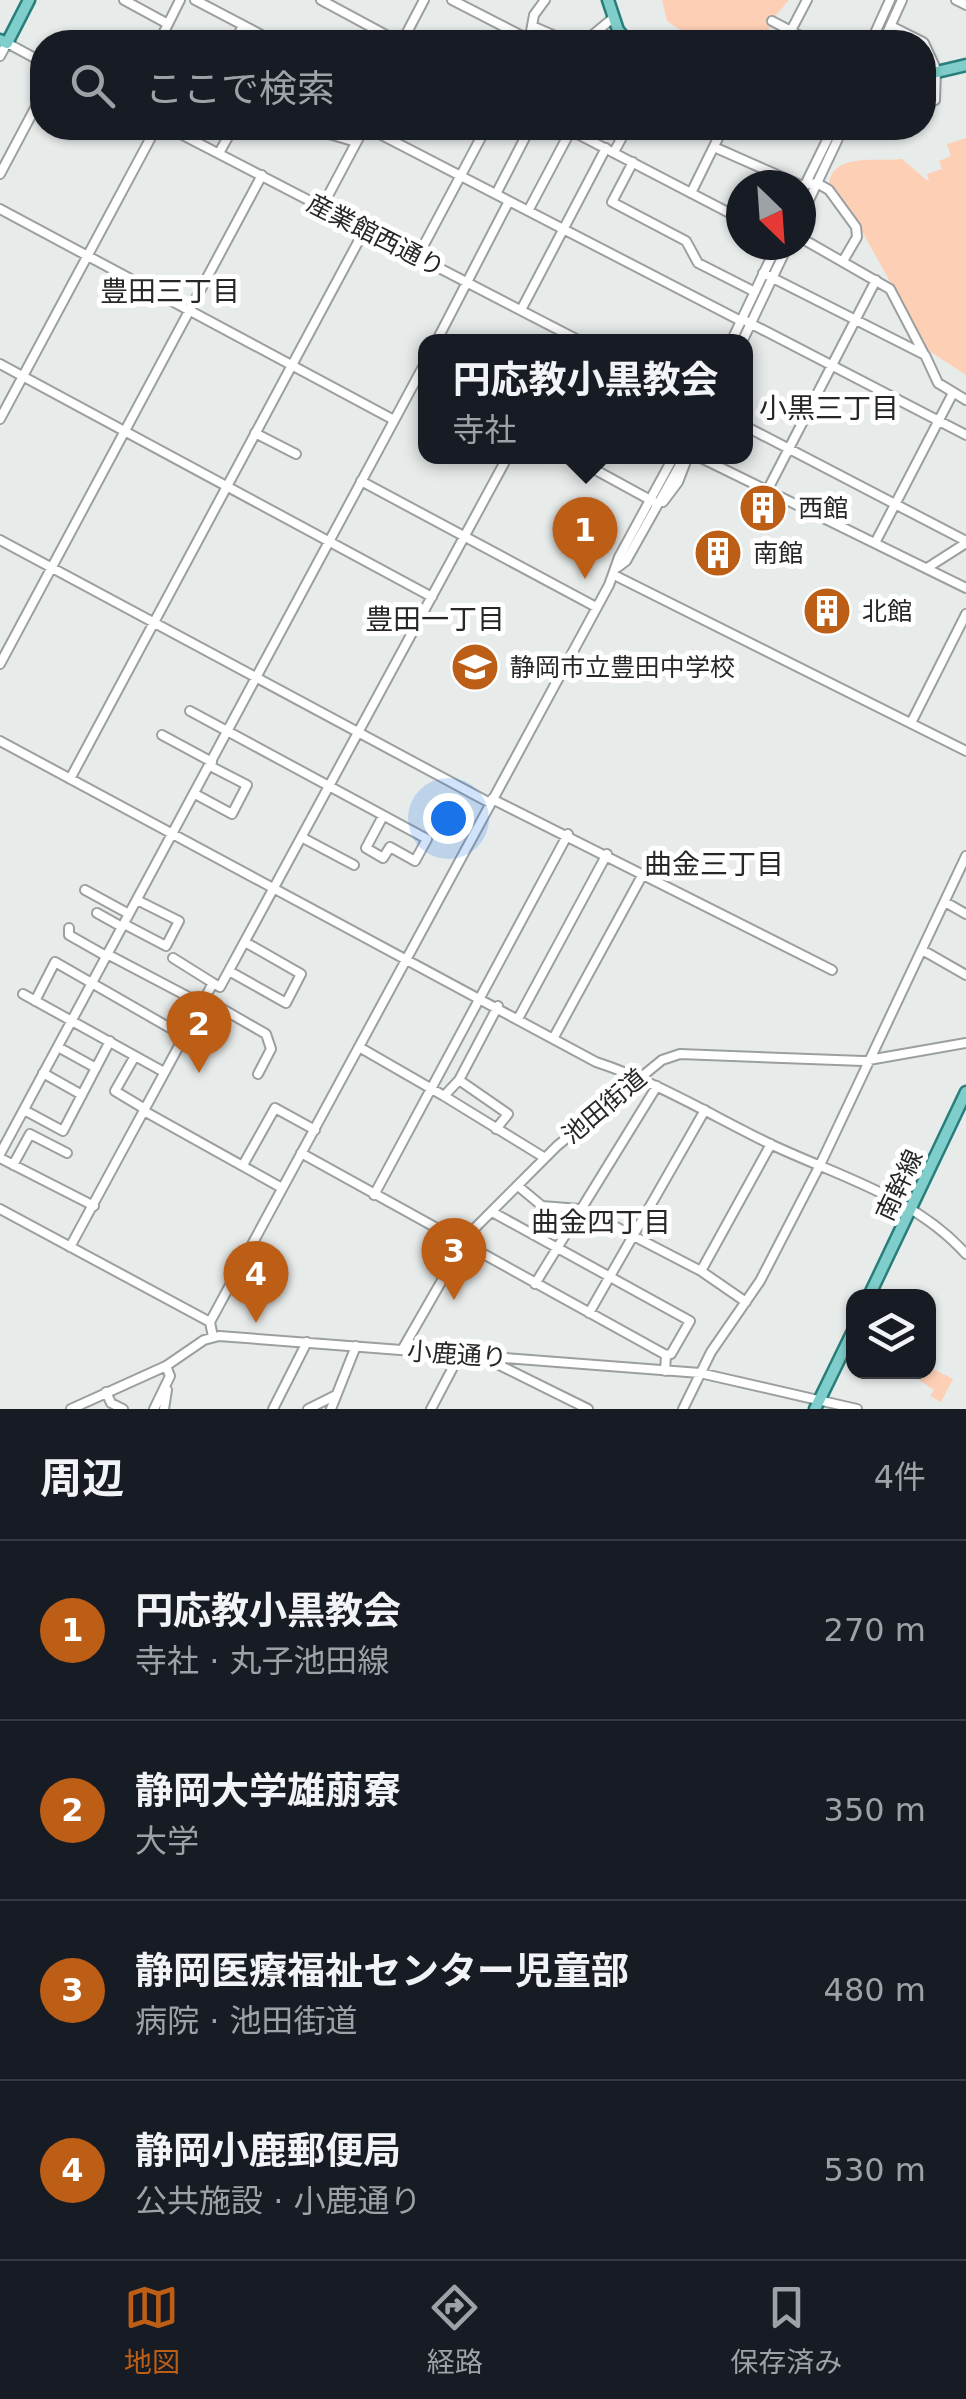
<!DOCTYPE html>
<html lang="ja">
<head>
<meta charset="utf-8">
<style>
  body { margin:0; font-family:"DejaVu Sans","Noto Sans JP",sans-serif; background:#242831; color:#f1f3f6 }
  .controls { position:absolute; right:30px; bottom:30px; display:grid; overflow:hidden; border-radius:20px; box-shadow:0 2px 8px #0004 }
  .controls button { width:90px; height:90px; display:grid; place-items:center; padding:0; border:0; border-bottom:2px solid #363941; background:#171b24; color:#f1f3f6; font:50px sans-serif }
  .compass { position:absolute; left:726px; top:170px; width:90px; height:90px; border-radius:50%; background:#171b24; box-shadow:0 2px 8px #0004; rotate:155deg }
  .you { position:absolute; left:448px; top:818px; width:35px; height:35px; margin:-25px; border:8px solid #fff; border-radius:50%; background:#1a73e8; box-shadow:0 0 0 15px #1a73e833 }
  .badge { display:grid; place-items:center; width:65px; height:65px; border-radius:50%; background:#bd5e17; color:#fff; font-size:32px; font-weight:700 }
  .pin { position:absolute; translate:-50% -82px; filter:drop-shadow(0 2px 5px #0008) }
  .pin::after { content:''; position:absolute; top:52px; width:35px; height:30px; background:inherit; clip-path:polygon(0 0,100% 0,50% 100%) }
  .popup { position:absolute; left:418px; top:334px; width:335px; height:130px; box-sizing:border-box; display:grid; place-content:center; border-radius:20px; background:#171b24; filter:drop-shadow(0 2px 8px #0005); font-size:32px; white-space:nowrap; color:#9ea1a6 }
  .popup b { font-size:38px; color:#f1f3f6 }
  .popup::after { content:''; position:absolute; left:50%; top:100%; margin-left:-20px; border:20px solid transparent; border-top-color:#171b24 }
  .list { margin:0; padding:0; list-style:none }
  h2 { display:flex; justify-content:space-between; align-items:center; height:130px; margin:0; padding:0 40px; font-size:42px }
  h2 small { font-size:32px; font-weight:400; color:#9ea1a6 }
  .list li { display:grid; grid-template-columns:65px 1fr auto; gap:30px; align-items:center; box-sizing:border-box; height:180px; padding:0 40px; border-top:2px solid #363941 }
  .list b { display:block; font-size:38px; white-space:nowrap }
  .list p { margin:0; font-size:32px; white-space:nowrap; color:#9ea1a6 }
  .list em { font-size:32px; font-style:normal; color:#9ea1a6 }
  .icon { flex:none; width:55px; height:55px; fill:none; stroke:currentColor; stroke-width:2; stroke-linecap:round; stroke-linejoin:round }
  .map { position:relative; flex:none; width:966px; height:1409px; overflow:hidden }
  .search { position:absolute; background:#171b24; box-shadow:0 2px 8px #0004; left:30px; right:30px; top:30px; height:110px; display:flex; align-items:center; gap:25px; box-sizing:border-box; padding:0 35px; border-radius:40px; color:#9ea1a6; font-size:38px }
  .sheet { height:850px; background:#171b24 }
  nav { display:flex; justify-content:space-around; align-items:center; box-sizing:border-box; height:140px; border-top:2px solid #363941; background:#171b24; font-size:28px; color:#9ea1a6 }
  nav a { display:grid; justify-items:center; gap:5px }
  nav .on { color:#bd5e17 }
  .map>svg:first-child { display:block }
  .green { fill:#fdd0b6 }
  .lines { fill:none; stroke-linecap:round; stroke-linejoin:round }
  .minor-casing { stroke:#9c9f9f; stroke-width:12 }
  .major-casing { stroke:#287e7b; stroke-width:15 }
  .minor { stroke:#fff; stroke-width:8 }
  .major { stroke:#7fcecb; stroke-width:10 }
  .labels { text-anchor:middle; stroke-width:10; stroke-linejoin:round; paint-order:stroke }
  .street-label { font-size:25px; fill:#262727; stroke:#fff }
  .poi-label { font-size:25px; fill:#262727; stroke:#fff; text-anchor:start }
  .neighbourhood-label { font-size:28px; fill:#262727; stroke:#fff }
</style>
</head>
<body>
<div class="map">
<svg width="966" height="1409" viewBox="0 0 966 1409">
  <rect width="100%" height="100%" fill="#e7ebea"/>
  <path class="green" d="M662,0h127l-18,21 -6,21h-67l-31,-21z
    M966,138v237l-38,-25 -70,-126 -29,-41c5,-31 48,-21 73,-24l27,23 -2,-8 15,-5 -3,-8 12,-5 -4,-12z
    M929,1367l24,12 -12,23 -11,-6 4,-6 -27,-18h21z"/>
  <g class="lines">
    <g class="minor-casing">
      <path id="minor" d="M124,0l44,24
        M195,0l80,42
        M321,0l78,42
        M452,0l78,40
        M956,0l10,5
        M772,21l40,21
        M532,26l37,16
        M891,26l32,16
        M159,42l21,-42
        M234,42l9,-16
        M402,42l22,-42
        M529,42l5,-27 11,-15
        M584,42l29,-24
        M785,42l22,-42
        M871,42l19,-42
        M883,42l19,-42
        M924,43l12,26 -1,31 -11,6
        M0,56l7,-13 35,19
        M169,128l413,214
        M309,128l47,14
        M368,128l373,193
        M566,128l175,91
        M714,147l86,38
        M614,152l13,-24
        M219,153l14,-25
        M633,162l-21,40 74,39 12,22 57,29
        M0,174l42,-79
        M801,185l16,-2 12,7 27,37 1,10 -14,24
        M691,193l32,-65
        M801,193l32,-65
        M496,194l34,-66
        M322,207l42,-79
        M0,209l394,211
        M528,211l43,-81
        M801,217l42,-89
        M801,238l89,51 34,65
        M418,256l68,-128
        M763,273l162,82 13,28 28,17
        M521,310l85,-162
        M742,319l224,116
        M436,342l73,-141
        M731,342l46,-97
        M742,342l46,-97
        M0,364l432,233
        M0,419l156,-291
        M745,426l221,115
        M255,433l41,21
        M570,456l84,46
        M697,456l269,132
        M361,481l235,126
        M767,491l109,-211
        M663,502l15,-20 10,-26
        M0,540l490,263
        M875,543l78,-150
        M618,567l8,-6 59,-105
        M927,568l39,-25
        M614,575l352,176
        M0,664l262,-489
        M190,711l237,128 -12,22 -25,-14 -7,11 -17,-10 17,-32
        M911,723l55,-109
        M162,735l50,27
        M0,741l596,321c61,20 115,53 172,81 69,33 146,53 198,111
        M70,779l295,-550
        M195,794l37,20 15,-29 -37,-19
        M492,799l340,171
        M303,838l51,27
        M85,890l44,24
        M945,902l21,12
        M97,913l25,14
        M124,924l42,22 13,-25 -42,-21
        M69,928v7l37,21
        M924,951l42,24
        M107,954l95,50
        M173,958l40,25
        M229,971l57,32 15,-29 -56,-32
        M23,994l141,78
        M205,999l61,35 5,15 -13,25
        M35,1001l20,-39 129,74
        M519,1017l88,-163
        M554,1037l89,-163
        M58,1047l38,21
        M359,1047l85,49 15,-16 39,-74
        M135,1056l-20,35 30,18
        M43,1073l39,22
        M459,1080l49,34 -12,15
        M444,1096l101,62
        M24,1110l39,21 47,-90
        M144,1111l138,77
        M301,1153l365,202 -1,16
        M0,1154l425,-791
        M0,1158l94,48
        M13,1165l17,-31 37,19
        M243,1165l32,-57 40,22
        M518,1186l24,20 37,3 18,8 104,54 45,31
        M374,1195l194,-361
        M0,1209l210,113
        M494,1213l196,108 -19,33 -5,1
        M70,1247l143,-264 7,4 288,-531
        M701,1271l70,-127
        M535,1284l122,-198
        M589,1313l116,-203
        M213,1337l-3,-15 399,-737 10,-28 55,-101
        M402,1350l66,-115 89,-89 105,-86 18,-6 183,7 103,-18
        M485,1358l103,51
        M892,1372l3,1
        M106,1392l5,11 12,6
        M71,1409l95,-43 38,-26 15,-4 481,37 157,36
        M154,1409l16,-33 -4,-10
        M164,1409l3,-19
        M273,1409l34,-67
        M308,1409l28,-14
        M331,1409l25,-63
        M431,1409l29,-55
        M683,1409l28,-57 49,-71 60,-116 146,-309"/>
    </g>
    <g class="major-casing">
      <path id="major" d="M608,0l10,30 10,12
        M0,40l7,3 22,-43
        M924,75l42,-10
        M869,1296l97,-204
        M815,1409l39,-80"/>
    </g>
    <use href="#minor" class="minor"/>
    <use href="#major" class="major"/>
  </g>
  <defs>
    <g id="building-disc" transform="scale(2.5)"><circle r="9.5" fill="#bd5e17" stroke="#fff"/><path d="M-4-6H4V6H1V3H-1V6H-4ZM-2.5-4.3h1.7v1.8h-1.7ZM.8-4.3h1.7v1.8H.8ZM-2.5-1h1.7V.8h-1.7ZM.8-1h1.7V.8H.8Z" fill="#fff"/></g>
    <g id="school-disc" transform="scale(2.5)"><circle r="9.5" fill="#bd5e17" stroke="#fff"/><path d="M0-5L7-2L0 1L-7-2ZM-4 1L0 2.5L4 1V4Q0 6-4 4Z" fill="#fff"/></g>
  </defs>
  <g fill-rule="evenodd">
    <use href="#building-disc" x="763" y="508"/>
    <use href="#building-disc" x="718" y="553"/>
    <use href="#building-disc" x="827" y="611"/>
    <use href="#school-disc" x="475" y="667"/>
  </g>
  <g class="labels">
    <g class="street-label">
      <text transform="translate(376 235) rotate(27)" y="9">産業館西通り</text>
      <text transform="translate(604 1106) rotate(-40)" y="9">池田街道</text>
      <text transform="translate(899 1185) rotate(-65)" y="9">南幹線</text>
      <text transform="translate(457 1354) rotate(4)" y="9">小鹿通り</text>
    </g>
    <g class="poi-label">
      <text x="798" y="517">西館</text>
      <text x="753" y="562">南館</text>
      <text x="862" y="620">北館</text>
      <text x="510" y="676">静岡市立豊田中学校</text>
    </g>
    <g class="neighbourhood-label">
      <text x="170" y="301">豊田三丁目</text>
      <text x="829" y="418">小黒三丁目</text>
      <text x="435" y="629">豊田一丁目</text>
      <text x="714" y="874">曲金三丁目</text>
      <text x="601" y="1232">曲金四丁目</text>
    </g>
  </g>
</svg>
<div class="controls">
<button><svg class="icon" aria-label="layers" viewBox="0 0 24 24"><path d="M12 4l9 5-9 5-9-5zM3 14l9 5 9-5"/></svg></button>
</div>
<svg class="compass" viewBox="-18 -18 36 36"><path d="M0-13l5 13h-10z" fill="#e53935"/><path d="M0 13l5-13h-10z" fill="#9ea1a6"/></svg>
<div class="you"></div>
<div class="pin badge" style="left:585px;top:579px">1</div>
<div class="popup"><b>円応教小黒教会</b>寺社</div>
<div class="pin badge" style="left:199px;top:1073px">2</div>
<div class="pin badge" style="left:454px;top:1300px">3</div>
<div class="pin badge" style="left:256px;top:1323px">4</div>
<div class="search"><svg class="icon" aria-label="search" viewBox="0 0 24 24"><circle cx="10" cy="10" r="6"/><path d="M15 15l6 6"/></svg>ここで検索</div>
</div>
<section class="sheet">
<h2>周辺<small>4件</small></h2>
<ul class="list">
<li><span class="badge">1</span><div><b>円応教小黒教会</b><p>寺社 · 丸子池田線</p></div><em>270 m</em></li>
<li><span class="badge">2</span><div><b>静岡大学雄萠寮</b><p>大学</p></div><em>350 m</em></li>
<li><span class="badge">3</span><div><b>静岡医療福祉センター児童部</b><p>病院 · 池田街道</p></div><em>480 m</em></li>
<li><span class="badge">4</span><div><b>静岡小鹿郵便局</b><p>公共施設 · 小鹿通り</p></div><em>530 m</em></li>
</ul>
</section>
<nav>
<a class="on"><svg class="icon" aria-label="map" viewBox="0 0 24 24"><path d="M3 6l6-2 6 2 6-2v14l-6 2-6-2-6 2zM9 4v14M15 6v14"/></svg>地図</a>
<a><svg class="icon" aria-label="directions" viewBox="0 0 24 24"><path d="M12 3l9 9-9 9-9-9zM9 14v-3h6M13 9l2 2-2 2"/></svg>経路</a>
<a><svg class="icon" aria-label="saved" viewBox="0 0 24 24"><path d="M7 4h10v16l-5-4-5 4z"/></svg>保存済み</a>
</nav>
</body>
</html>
